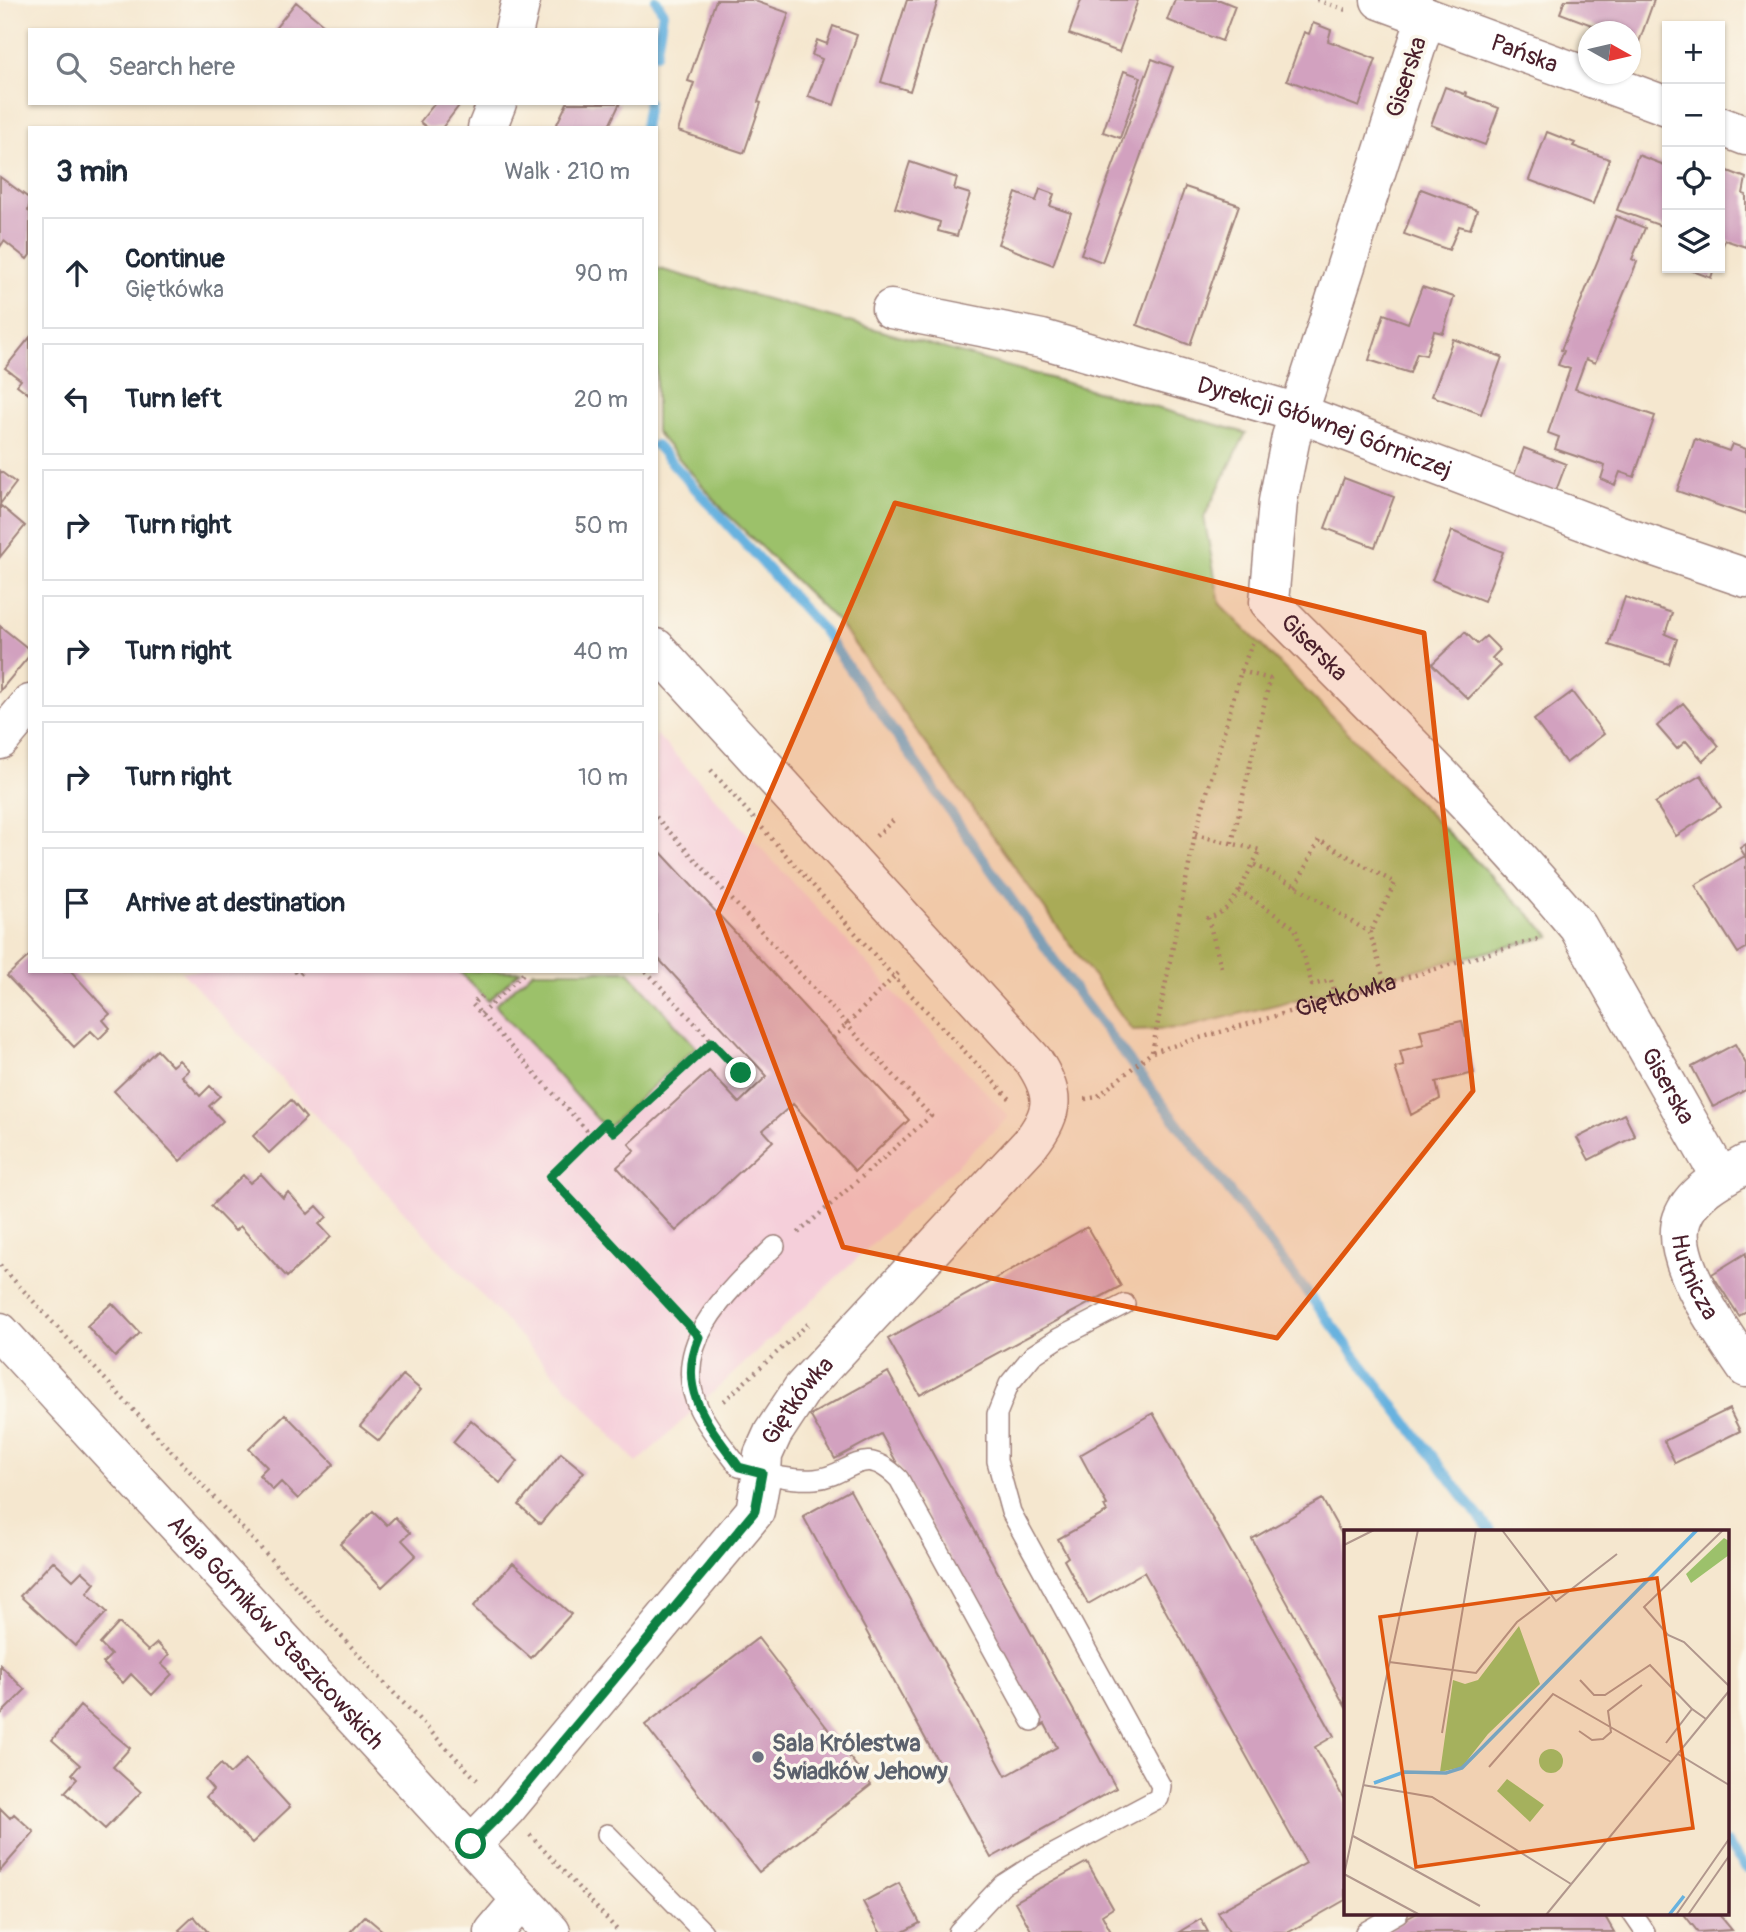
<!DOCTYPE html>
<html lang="en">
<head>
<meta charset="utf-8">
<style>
  body { margin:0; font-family:Pangolin,sans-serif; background:#f2f2f3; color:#1f2937 }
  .controls { position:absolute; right:21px; top:21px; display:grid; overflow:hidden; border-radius:0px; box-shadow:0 2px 5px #0004 }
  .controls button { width:63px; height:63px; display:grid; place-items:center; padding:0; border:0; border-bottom:2px solid #e0e1e3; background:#fff; color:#1f2937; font:35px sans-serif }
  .compass { position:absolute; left:1578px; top:21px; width:63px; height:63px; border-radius:50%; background:#fff; box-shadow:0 2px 5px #0004; rotate:98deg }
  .stop { position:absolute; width:21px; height:21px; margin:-16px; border:5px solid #0b8043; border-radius:50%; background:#fff }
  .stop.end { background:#0b8043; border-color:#fff; box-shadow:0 2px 7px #0008 }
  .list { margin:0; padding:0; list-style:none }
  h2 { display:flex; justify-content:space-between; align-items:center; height:91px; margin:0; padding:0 28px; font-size:30px }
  h2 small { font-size:23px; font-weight:400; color:#747a83 }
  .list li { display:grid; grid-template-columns:46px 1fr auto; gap:21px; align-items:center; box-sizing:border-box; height:112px; margin:0 14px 14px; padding:0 14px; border:2px solid #e0e1e3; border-radius:0px }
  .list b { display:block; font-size:26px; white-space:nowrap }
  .list p { margin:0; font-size:23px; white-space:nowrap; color:#747a83 }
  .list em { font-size:23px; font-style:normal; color:#747a83 }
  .icon { flex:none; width:38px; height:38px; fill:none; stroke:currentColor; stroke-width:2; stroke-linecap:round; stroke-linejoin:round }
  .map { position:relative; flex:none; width:1746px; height:1932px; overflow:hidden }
  .search { position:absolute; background:#fff; box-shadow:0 2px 5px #0004; left:28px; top:28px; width:630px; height:77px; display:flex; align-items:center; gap:18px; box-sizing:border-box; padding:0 24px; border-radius:0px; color:#747a83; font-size:26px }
  .panel { position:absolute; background:#fff; box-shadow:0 2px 5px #0004; left:28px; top:126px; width:630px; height:847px; border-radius:0px }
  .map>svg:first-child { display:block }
  .built { fill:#f5cfda }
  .green { fill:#9cc16b; stroke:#73704b; stroke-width:2 }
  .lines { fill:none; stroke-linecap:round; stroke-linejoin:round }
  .stream { stroke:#67b2df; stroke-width:10 }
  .building { fill:#d2a1bf }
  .lane-casing { stroke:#a0837d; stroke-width:22 }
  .street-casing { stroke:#a0837d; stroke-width:41 }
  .path { stroke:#a0837d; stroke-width:4.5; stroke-dasharray:2 5; stroke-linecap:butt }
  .lane { stroke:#fff; stroke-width:19 }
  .street { stroke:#fff; stroke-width:38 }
  .route { stroke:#0b8043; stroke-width:9 }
  .marked { fill:#e0560e; fill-opacity:0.2; stroke:#e0560e; stroke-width:5; stroke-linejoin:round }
  .worship-dot { fill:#6b7280; stroke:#fbf7ec; stroke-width:2.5 }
  .labels { text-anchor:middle; stroke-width:7; stroke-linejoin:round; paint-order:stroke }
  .street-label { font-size:24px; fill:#4a1f2b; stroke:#fbf7ec }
  .worship-label { font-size:24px; font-weight:bold; fill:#5b616d; stroke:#fbf7ec; text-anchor:start }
  .inset-river { fill:none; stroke:#67b2df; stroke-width:3.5 }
  .inset-road { fill:none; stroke:#b1978d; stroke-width:2 }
  .view { fill:#e0560e; fill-opacity:0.15; stroke:#e0560e; stroke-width:3.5 }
  .inset-edge { fill:none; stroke:#4a1f2b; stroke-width:3.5 }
</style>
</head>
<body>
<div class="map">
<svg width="1746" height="1932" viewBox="0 0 1746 1932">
  <rect width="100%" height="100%" fill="#fbf7ec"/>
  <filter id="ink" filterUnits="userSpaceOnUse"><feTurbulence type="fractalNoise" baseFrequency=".0143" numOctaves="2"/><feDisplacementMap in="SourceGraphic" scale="14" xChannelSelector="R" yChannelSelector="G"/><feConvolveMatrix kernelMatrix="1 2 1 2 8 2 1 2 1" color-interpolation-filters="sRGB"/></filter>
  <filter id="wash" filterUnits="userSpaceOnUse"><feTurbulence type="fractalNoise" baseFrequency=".00686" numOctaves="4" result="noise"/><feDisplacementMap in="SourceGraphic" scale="28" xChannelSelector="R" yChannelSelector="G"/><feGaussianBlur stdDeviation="1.57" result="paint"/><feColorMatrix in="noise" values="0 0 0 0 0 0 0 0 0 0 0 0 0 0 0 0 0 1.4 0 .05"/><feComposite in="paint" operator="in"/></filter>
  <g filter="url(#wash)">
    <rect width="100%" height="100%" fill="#f5e7cf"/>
    <path class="built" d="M656,734l353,383 -372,346 -456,-492h475z"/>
    <path class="green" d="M656,268l590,165 -42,84 16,87 331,332 -368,92 -51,2 -293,-407 -114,-111 -69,-80z
      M459,971h61l-32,30z
      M533,971h95l68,76 -90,82 -111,-124z"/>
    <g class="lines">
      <path class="stream" d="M656,0l7,12 -7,42
        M644,128l4,-25
        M656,445l165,183 257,366 412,537
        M1727,1843l19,25"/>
    </g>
    <g id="blocks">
      <path class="building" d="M716,0h36l37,13 -31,89 3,1 -17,50 -66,-22 16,-48 -6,-2z
        M907,0h31l-28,91 -29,-9z
        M1081,0h57l-19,52 -50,-18z
        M1175,0h45l15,6 -13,35 -55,-21z
        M1565,0h89l-15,42 -9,-3v-7h-20l-50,-19z
        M296,2l34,28h-56z
        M1313,23l18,7 -3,11 48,18 -17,48 -72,-27 17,-48 5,2z
        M833,26l24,9 -23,70 -26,-9 14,-37 -10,-4 5,-15 10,4z
        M1152,59l21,8 -71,195 -21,-8z
        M1124,71l17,6 -21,61 -17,-6z
        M1445,87l19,7 1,-2 2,1 -1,3 33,12 -14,37 -54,-20z
        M435,103h26l-19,25h-14l-8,-6z
        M567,103h53l-12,25h-53z
        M1547,132l28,11 -2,3 36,13 -16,45 -64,-24z
        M1638,155l29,11v62l-50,-18z
        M910,162l47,16 -3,11 16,5 -13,42 -19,-5 2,-9 -45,-14z
        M1723,169l23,9 -3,16 3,1v52l-21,-7 -5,13v-75z
        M0,177l30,22 -2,12 2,1v43l-3,4 -23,-18 -4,6z
        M1185,187l54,18 -49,140 -53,-20z
        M1040,189l14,5 -4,12 21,7 -18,52 -55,-21 18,-51 20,8z
        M1421,189l56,21 -7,19 -11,-3 -10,24 -45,-16z
        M1616,216l29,12 -13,31 5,3 -42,101 -9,-4 -11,30 80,27 -21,61 -14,-5 -5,13 -14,-6 4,-13 -50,-17 4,-12 -11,-4 22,-64 -12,-4 6,-14 -3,-1z
        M1685,268h29l-3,10z
        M1422,287l32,10 -11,36 -9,-2 -8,24 -9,-2 -7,20 -41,-13 15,-46 24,9z
        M30,337v58l-13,-10 4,-5 -16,-12z
        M1453,339l49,18 -21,57 -49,-18z
        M1695,439l34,12 3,-7 14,5v66l-69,-24z
        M1524,448l42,16 -12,32 -42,-15z
        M0,471l16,12 -16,21z
        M1344,478l50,19 -19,50 -50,-19z
        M0,505l25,21 -25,31z
        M1452,531l51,21 -19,49 -52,-21z
        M1625,597l47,16 -7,21 12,5 -8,25 -60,-19z
        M0,626l30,24v5l-30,36z
        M1465,632l12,12 9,-8 14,14 -8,8 8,8 -32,33 -36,-35z
        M1572,692l32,42 -38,29 -32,-43z
        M1683,703l36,43 -16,15 -17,-20 -9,8 -20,-23z
        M1701,775l20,32 -45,29 -21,-33z
        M1746,844v104l-8,5 -43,-68 50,-29 -5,-8z
        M656,847l253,273 -54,51 -62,-67 -30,26 10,11 -97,90 -59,-64 18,-16 -6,-7 80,-73 30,32 28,-27 -111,-120z
        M30,955v16h41l39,43 -7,6 7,8 -11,11 -8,-8 -17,16 -67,-71z
        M1462,1021l12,52 -38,9 4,17 -29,16 -16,-47 9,-2 -4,-15 24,-6 -4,-15z
        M1735,1044l11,20v26l-33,17 -21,-40z
        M157,1050l15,16 7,-6 10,10 -7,6 18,20 10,-10 10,10 -11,10 14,15 -43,40 -66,-70z
        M291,1100l15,18 -37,35 -16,-17z
        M1624,1114l11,22 -46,24 -12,-22z
        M261,1174l22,24 5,-6 20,22 9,-8 10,11 -8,7 12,13 -44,40 -47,-51 -5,5 -24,-25 32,-31 7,8z
        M1087,1227l34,59 -201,109 -32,-56z
        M1746,1253v58l-7,5 -27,-42z
        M112,1303l28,30 -25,24 -28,-31z
        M888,1372l228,416 -125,70 -188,-342 47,-26 156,286 51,-29 -12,-23 -4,2 -160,-292 -46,25 -25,-44z
        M403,1375l18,15 -42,51 -19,-15z
        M1729,1409l11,22 -65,32 -11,-22z
        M1153,1413l181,323 -19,11 30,54v99l-56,32h-60l-11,-20 88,-49 -162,-291 -56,32 -24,-44 4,-3 -10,-18 49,-27 -3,-6 3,-1 -27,-50z
        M285,1414l49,50 -36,35 -17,-17 -8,8 -14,-15 8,-8 -18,-18z
        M471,1420l47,41 -18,22 -47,-41z
        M561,1453l23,19 -44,52 -21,-19z
        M1322,1499l23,41v166l-93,-167z
        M373,1511l14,14 8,-8 15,16 -8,7 14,15 -34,32 -42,-43z
        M53,1561l20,19 9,-9 13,12 -8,10 20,19 -32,34 -55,-50z
        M513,1563l58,51 -40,44 -58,-51z
        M119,1623l29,28 9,-8 12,12 -8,9 11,10 -20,21 -21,-21 -8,9 -20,-20 8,-8 -11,-11z
        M758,1638l113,147 -112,87 -114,-147z
        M0,1665l25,25 -25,25z
        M80,1706l50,42 -17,19 28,25 -36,37 -40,-37 12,-13 -5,-5 8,-9 -28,-25z
        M246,1759l44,48 -38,36 -46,-46 7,-7 -8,-10 16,-16 9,10z
        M0,1808l10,10 4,-4 20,18 -34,39z
        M1087,1862l26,46 -11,7 9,17h-79l-17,-30z
        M899,1883l21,40 -17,9h-23l-17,-30z
        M1417,1913h186l11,19h-231z
        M1683,1913h35l14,17 -34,2z
        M194,1916l4,5 10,11h-27l-2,-2z
        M365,1916l19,16h-34z
        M1201,1919l7,13h-29z"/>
    </g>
  </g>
  <g filter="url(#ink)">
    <use href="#blocks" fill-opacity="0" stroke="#a0837d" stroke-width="2"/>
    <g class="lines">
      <g class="lane-casing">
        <path id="lane" d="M775,1246c-43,41 -108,97 -76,163 10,21 27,40 40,58 24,6 51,14 76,12 37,-3 46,-38 84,0l133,242
          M607,1834l96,98
          M1632,1913l13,19
          M958,1932l44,-47 31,-20 126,-67 2,-12 -150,-274 -14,-51v-47l12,-30 24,-29 26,-17 66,-34
          M1365,1932l33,-19"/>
      </g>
      <g class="street-casing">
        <g id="street">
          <path id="s2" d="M1380,0l287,106"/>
          <path id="s3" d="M1426,17l-135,420 -13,64 -9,101c106,106 213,211 309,325l142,250"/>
          <path d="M514,30l7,-30"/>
          <path d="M1720,126l26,10"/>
          <path d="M487,128l10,-25"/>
          <path id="s4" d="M891,309l151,30 256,74 322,122 126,43"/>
          <path d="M0,740l30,-36"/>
          <path id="s5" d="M1746,1164c-24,13 -54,27 -64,55 -14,41 42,116 64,149"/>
          <path id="s6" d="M0,1332l551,600"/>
          <path id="s7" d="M471,1845l35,-36 249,-298 7,-38 1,-18 10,-22 29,-44 228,-245c25,-32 26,-50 3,-84l-377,-412"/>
          <path d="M494,1932l27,-32"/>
        </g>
      </g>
      <g class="path">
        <path d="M1317,0l29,10"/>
        <path d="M711,770l183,207 7,-6"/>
        <path d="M656,817l275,299 -134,118"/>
        <path d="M1195,835l65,15 -7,14 43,22 74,47 15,50"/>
        <path d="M876,836l20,-18"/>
        <path d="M1232,843l38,-164 -29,-8"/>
        <path d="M1296,886l23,-46 76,43 -25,50"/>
        <path d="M1239,890l56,38 17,57 19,-5 5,17"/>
        <path d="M1221,967l-13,-49c26,-7 33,-32 45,-54"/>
        <path d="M295,971l4,4 4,-4"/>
        <path d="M646,971l110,117"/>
        <path d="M482,996l-10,8 119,131 -41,42 129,139"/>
        <path d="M481,1014l45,-43"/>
        <path d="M833,1038l61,-61 116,122"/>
        <path d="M1152,1052l43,-217 46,-164 13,-32"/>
        <path id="s1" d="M1085,1099l12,-2 55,-45 386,-113"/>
        <path d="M591,1135l14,-12 9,9 98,-90"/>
        <path d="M0,1265l391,425 89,93"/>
        <path d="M724,1401l84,-77"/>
        <path d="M530,1835l89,97"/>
      </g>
      <use href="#lane" class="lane"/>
      <use href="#street" class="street"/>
    </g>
  </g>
  <g class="lines" filter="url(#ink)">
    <path class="route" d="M471,1844l35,-35 249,-298 7,-38 -23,-6c-30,-42 -63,-76 -40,-130l-149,-160 55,-54 9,9 98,-90 29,31"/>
  </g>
  <path class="marked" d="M895,503l529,130 49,458 -196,247 -434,-91 -125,-334z"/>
  <circle class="worship-dot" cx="758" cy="1757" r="7"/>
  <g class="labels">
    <g class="street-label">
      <text dy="8" stroke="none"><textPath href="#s2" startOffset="154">Pańska</textPath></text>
      <text transform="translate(1406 77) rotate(-72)" y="8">Giserska</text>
      <text dy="8" stroke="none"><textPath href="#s4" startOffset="450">Dyrekcji Głównej Górniczej</textPath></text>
      <text dy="8" stroke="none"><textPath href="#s3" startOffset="672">Giserska</textPath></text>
      <text dy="8" stroke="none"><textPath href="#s1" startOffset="285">Giętkówka</textPath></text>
      <text dy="8" stroke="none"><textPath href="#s3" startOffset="1239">Giserska</textPath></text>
      <text dy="8" stroke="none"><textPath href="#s5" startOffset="147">Hutnicza</textPath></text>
      <text dy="8" stroke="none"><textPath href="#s7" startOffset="560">Giętkówka</textPath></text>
      <text dy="8" stroke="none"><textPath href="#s6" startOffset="408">Aleja Górników Staszicowskich</textPath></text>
    </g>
    <g class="worship-label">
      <text x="772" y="1751">Sala Królestwa<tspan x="772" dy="28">Świadków Jehowy</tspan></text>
    </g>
  </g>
  <g transform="translate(1344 1530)">
    <rect width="385" height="385" fill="#f5e7cf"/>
    <path d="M380,8l5,3v14l-38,28 -5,-9zM175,96l21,58 -52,50 -26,33 -22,5 13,-92 12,4 13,-4zM195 231a12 12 0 1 1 24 0a12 12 0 1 1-24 0ZM163,249l37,26 -14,17 -33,-31z" fill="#9cc16b"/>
    <path class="inset-river" d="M30,253l30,-11 42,1 16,-5 235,-238M325,385l15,-19"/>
    <path class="inset-road" d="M158,0l54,71 61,-47M379,0l-79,77 24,28 16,7 45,44M0,15l30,-15M45,132l87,11 41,-51 33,-25M236,150l14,15h11l45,-30 42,44M235,201l13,9 11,-1 8,-7 -3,-21 34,-26M98,203l34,-203M322,213l26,-34 14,10M334,224l51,31M145,237l64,-73 118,68M19,255l69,12 139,87M9,306l127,70M0,344l76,41M0,345l74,-345M202,385l183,-224M332,385l53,-76M344,385l41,-59"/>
    <path class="view" d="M313,48l36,250 -277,39 -36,-250z"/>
    <rect width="385" height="385" class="inset-edge"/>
  </g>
</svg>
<div class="controls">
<button>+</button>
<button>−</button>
<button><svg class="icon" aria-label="locate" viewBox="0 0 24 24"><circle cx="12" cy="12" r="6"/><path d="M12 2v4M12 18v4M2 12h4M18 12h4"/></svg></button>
<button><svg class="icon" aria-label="layers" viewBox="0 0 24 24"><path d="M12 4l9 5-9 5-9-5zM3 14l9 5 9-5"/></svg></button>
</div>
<svg class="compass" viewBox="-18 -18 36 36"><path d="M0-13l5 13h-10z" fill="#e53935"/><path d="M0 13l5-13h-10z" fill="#747a83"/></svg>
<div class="stop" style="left:471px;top:1844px"></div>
<div class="stop end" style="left:741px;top:1073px"></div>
<div class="search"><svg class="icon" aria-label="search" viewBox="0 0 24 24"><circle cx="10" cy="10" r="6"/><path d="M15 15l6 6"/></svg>Search here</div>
<section class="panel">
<h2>3 min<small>Walk · 210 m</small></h2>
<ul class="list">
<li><svg class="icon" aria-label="ahead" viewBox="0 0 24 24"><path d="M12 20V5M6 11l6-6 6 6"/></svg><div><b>Continue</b><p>Giętkówka</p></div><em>90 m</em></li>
<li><svg class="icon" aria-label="left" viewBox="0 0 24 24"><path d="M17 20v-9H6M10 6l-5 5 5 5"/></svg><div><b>Turn left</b></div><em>20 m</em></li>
<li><svg class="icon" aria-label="right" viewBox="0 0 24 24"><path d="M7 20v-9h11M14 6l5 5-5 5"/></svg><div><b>Turn right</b></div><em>50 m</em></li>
<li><svg class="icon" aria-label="right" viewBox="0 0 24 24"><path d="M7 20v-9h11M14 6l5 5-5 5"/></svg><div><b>Turn right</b></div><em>40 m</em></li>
<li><svg class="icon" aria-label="right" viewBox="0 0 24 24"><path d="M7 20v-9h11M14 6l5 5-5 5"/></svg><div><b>Turn right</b></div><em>10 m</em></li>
<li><svg class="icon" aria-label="arrive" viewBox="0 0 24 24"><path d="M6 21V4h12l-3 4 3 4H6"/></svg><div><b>Arrive at destination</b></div></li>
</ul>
</section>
</div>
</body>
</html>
